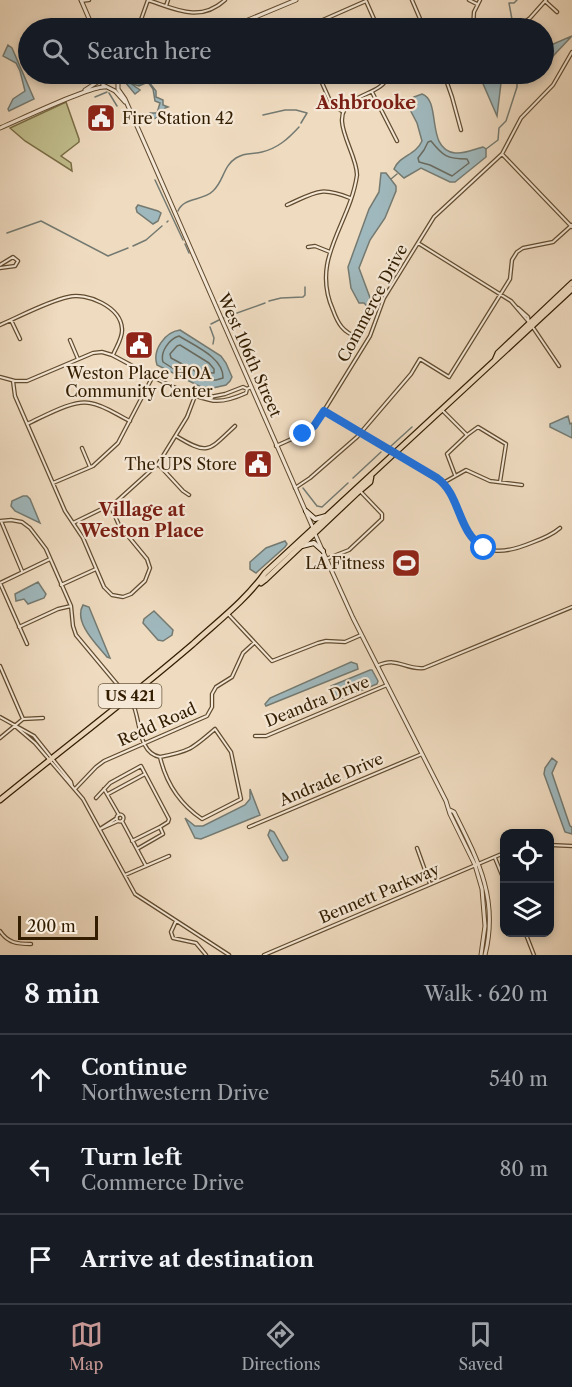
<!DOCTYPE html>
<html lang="en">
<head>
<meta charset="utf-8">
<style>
  body { margin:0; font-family:"Libre Caslon Text",serif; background:#20242c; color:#f1f3f6 }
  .controls { position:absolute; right:18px; bottom:18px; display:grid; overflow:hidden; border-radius:12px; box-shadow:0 3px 9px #0003 }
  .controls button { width:54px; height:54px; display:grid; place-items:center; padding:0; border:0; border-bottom:2px solid #363941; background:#171b24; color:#f1f3f6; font:30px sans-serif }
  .scale { position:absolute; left:18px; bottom:15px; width:80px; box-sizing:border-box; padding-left:6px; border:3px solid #331d00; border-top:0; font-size:16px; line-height:21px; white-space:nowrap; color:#331d00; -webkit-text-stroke:4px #f5e8d6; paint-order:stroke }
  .stop { position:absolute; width:18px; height:18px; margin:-14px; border:4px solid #1a73e8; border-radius:50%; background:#fff }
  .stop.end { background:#1a73e8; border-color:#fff; box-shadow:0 2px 6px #0008 }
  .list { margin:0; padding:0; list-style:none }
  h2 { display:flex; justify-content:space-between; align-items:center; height:78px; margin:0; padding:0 24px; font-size:26px }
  h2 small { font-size:20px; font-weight:400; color:#9ea1a6 }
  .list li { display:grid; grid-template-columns:39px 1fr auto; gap:18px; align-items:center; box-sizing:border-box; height:90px; padding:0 24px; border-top:2px solid #363941 }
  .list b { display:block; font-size:22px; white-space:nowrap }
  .list p { margin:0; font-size:20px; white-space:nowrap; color:#9ea1a6 }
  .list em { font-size:20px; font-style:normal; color:#9ea1a6 }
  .icon { flex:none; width:33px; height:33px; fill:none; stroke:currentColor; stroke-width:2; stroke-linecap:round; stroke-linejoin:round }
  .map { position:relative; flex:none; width:572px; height:955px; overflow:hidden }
  .search { position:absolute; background:#171b24; box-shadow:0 3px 9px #0003; left:18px; right:18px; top:18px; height:66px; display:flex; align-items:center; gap:15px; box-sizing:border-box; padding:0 21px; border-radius:33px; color:#9ea1a6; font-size:22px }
  .sheet { height:348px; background:#171b24 }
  nav { display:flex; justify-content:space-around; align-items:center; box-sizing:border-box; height:84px; border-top:2px solid #363941; background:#171b24; font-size:16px; color:#9ea1a6 }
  nav a { display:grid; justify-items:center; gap:3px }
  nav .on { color:#c59692 }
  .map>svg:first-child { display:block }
  .green { fill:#c1be8d; stroke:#7a6e46; stroke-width:1.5 }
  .water { fill:#9fb8bd; stroke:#747a71; stroke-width:1.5 }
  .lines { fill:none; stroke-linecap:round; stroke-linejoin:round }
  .shore { stroke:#696a5e; stroke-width:1.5 }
  .stream { stroke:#747a71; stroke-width:1.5 }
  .minor-casing { stroke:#624c30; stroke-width:4.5 }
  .tertiary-casing { stroke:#624c30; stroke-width:5 }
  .secondary-casing { stroke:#331d00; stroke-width:6 }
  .primary-casing { stroke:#331d00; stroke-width:7 }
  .minor { stroke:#f5e8d6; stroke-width:2 }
  .tertiary { stroke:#f5e8d6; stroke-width:3 }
  .secondary { stroke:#f5e8d6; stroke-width:4 }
  .primary { stroke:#efdbc0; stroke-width:4.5 }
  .route { stroke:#1a73e8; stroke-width:8 }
  .labels { text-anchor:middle; stroke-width:4.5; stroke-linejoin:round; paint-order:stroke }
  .shield { fill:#f5e8d6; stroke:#6d5a40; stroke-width:1.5 }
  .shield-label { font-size:15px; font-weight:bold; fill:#331d00 }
  .poi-label { font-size:16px; fill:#331d00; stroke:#f5e8d6; text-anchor:end }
  .street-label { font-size:16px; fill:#331d00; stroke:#f5e8d6 }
  .neighbourhood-label { font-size:18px; font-weight:bold; fill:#7a1f14; stroke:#f5e8d6 }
</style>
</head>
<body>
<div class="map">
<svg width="572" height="955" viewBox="0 0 572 955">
  <rect width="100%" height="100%" fill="#efdbc0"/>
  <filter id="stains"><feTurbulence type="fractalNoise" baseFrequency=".00333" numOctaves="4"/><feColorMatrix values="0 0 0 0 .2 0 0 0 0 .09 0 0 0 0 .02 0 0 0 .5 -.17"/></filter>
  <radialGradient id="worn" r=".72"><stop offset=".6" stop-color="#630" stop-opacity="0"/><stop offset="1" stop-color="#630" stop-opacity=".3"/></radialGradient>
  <path class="green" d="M66,102l13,37v3l-18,14 10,7 1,8 -47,-30 -15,-13z"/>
  <path class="water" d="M572,36l-19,20 -5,2 -4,-3v-7z
    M8,45l4,3 22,51 -25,12 -1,-2 5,-10 12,-8 -5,-20 -4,-8 -13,-7z
    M481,74h12l1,5 7,4 -4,33 -16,-37z
    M131,79l8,5 9,-3 8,10v6l7,3v5l5,2 -3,1 -1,3h-2l-3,6 -6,2 -4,-2 1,-4h7l3,-10 -5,-2 -2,-12 -5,-7 -9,4 -9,-3 10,7 -5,4 -10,-12z
    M422,94c20,7 3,55 33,59 11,1 19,-4 28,-6l3,2v8l-31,25h-5l-29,-14 -17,10 -10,-9c5,-13 22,-14 28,-28l-5,-18 -11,-21 8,-5z
    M381,173h5l10,13v5l-11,27 -15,22 -11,28 13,35 -2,6 -6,-6h-5l-8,-15 -3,-21 21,-58 10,-17z
    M138,205l20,6 3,2 -3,8 -5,3 -16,-12 -1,-4z
    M180,330l41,26 5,7 6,14 -2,4 -4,4 -13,3 -12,-1 -44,-22c-5,-15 8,-33 23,-35z
    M568,416l2,8 2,-1v15l-22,-11v-3z
    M23,496h4l3,3 10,24 -25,-12 -4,-5 1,-5z
    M285,541l2,3 -2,3 -28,25 -1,1 -6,-4v-7l16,-14z
    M38,582l8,12 -2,4 -16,6 -4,-5 -8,2 -1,-7z
    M83,605l6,2 21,51 -3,-1c-10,-12 -34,-35 -24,-52z
    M154,611l19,19 -1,5 -9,6 -5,-1 -15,-17 1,-4z
    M351,662l6,2 1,5 -92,37 -1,-2 5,-6z
    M370,670h2l6,11 -1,3 -42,17 -4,-9v-6z
    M552,758l5,4 -5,11 18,53 2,1v7l-7,-2 -21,-58 1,-6z
    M250,789l10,26 -59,24 -6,-1 -10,-20 10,8h8l42,-21 5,-6z
    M270,830l4,2 14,25 -1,3 -4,1c-3,-3 -14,-23 -15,-26z"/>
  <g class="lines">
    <path class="shore" d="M431,141c12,15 16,18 36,18l2,4 -17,13 -22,-11 -11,-3 -1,-4 6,-8 4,-8z
      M179,336c16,10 45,22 44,42 -21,8 -42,-4 -60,-16 -3,-10 6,-23 16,-26z
      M180,345l29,18 5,6v4l-17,-1 -26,-14 -1,-4 7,-8z"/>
    <path class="stream" d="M513,25l-4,-22h5l3,-3
      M109,93l8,13
      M95,97l12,-5
      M263,115l22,-5h11l11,3 -6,10
      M486,149l12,-9 1,-12 7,-7 11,-34v-6l-4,-7
      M391,179l6,-5
      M155,180l28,60
      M178,211c6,-14 25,-10 35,-20 11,-10 10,-25 23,-33 11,-7 16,-3 26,-6 16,-4 26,-13 37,-25
      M167,222l1,-1
      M7,233l34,-12 67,35 20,-8
      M185,244l4,9
      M133,246l13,-6 16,-14
      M269,301l12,-3 22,-1 2,-2v-8
      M223,318l42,-15
      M211,324l8,-4
      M210,327l4,11 -1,6
      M391,446l21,-19
      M353,478l28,-26
      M303,488l14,18 5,1 26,-24"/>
    <g class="minor-casing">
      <path id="minor" d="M148,0c27,9 52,23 77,0
        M412,0l12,28
        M469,0l8,4
        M81,1l8,-1
        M366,1l12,27
        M545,1l12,11
        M166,6l2,-6
        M138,28l10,-28
        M309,28l7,-5 50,-22
        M473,28l1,-16 6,-12
        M517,28l13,-10 16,-18
        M318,74l13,29 12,9
        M393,74l12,2 10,-2
        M444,74l8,23 9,33
        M372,92l25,49
        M502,154l70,73
        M287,205c29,-13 33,-19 63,-7
        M418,243l93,58 18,21
        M308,247l7,-1 15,6
        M0,265l13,-8 5,4 -3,5 -15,2
        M518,308l10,9 1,5
        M11,320l9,19
        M0,325c21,-9 46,-23 68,-28 19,-5 53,10 54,32 1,9 -6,18 -9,26
        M532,326l27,40
        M357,337c-14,-5 -19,-13 -24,-27 -23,-52 17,-85 24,-135 0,-24 -31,-58 -4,-74 15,-10 29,-10 37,-27
        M70,340l8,19
        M0,377l15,4h12l66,-28 9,-1 10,3c31,16 64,37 98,45 12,3 25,-2 36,-7l1,-4 4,-2
        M13,381l2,15 50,115 18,27 21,49 8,8 11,2 8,-3 14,-13 5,-13 -3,-9 -28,-34 -9,-20
        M205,398l20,-4 18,-7 4,2
        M442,410l25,25 -20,19 8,21
        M324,411l119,72c13,14 16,34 25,50 15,25 41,19 63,10 11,-4 21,-8 29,-15
        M27,424c16,-7 46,-25 63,-21 14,2 27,12 40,18
        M467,435l11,-8 28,17 -6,38
        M176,436c33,20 32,15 59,-10
        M276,446l29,-13 12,-11 53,-86 14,-38 50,-81 68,-63 19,-36 32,-33 19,-33
        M82,448l8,19
        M158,464l25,27 6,4
        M53,483l40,-17 25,-23 35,-67
        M443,483l23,-13 24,11 32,4
        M295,488l15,-10 47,-41 54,-63 9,-15 29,18 61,-98 2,-19 5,-8 6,-4 30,-6 19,-17
        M0,521l11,-1 11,2 8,6 10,13 6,8 25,57 2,20 3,9 56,67c9,16 5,51 28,55 30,-6 32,-8 55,-28l16,23 10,47 -39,20c-22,-15 -36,-36 -42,-62
        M1,521l21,50
        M73,523l43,-21 42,-38 29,-47 8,-21
        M326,559l23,-9 33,-31v-5l-22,-23
        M0,583l27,61
        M0,583l50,-24
        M61,585l35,-16
        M228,614l44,47 46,-18 8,-2 19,1 16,-7
        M19,627l39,-18 13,-3
        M0,666l23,53
        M377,666c21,-10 27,4 47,2l148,-61
        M0,717l34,19 37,46 1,4
        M15,726l20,17 48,56 52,95 94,61
        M255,736h11l121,-51
        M0,738l23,-19 20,-1
        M75,789l21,-22 8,-6 103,-45 5,-9v-13l4,-7 16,-10 11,-24 11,-10
        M104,789l15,26
        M108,794l37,-20
        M96,798l14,-15 31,-17 28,53 -1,3 -8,5
        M116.5 818a3.5 3.5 0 1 1 7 0a3.5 3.5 0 1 1-7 0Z
        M122,821l24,45
        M249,827l173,-73
        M100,829l18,-8
        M100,829l17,-11
        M132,841l28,-14 3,7 -26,15
        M550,845l22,1
        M417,848l13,36
        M495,858l9,22
        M125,875l44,-19
        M176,921l-5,11 2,6 23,5 10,12
        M0,931c8,12 17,13 31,13
        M525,932l9,23
        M264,955l240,-102"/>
    </g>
    <g class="tertiary-casing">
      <path id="tertiary" d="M81,0l12,28
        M229,28l67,-28
        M105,74l-3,5 1,6 12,6 10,11
        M115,74l3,5v10l7,10 23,52 165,377
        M119,81l10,-7
        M85,90l17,-11
        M0,128c17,-7 92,-43 105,-41
        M315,534l38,84 93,183 4,13 25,51 7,24 3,37 -4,29
        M450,810l4,2c24,48 45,87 31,143"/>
    </g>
    <g class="secondary-casing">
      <path id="secondary" d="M306,511l9,8 11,-3
        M302,546l12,-3 9,8"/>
    </g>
    <g class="primary-casing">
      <path id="primary" d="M495,360l3,-7 74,-70
        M261,583l4,-3 92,-87 13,-11 1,-5
        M0,800c64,-52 130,-102 193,-156 24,-22 53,-44 72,-71l307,-284"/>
    </g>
    <use href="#minor" class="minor"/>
    <use href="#tertiary" class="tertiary"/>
    <use href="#secondary" class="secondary"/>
    <use href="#primary" class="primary"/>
  </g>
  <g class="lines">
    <path class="route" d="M303,434l11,-8 10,-15 113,67c24,17 20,54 47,70"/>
  </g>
  <defs>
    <g id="civic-square" transform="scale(1.5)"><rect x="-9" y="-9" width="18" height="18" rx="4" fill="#8f2418" stroke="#f5e8d6"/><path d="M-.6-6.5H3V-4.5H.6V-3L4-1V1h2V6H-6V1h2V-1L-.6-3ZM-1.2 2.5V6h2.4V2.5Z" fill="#fff"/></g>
    <g id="stadium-square" transform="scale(1.5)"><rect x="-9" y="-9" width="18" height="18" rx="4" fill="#8f2418" stroke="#f5e8d6"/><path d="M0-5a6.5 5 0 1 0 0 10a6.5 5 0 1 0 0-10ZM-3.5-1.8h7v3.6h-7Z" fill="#fff"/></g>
  </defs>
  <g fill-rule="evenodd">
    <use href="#civic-square" x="101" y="118"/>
    <use href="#civic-square" x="139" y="345"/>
    <use href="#civic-square" x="258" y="464"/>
    <use href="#stadium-square" x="406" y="563"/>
  </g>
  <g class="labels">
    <rect class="shield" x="98.5" y="684" width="63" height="24" rx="4.5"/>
    <g class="shield-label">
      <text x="130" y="701">US 421</text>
    </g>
    <g class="poi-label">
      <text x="122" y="124" text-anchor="start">Fire Station 42</text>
      <text x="139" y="379" text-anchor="middle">Weston Place HOA<tspan x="139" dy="18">Community Center</tspan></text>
      <text x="237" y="470">The UPS Store</text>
      <text x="385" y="569">LA Fitness</text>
    </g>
    <g class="street-label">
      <text transform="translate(372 303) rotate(-62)" y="6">Commerce Drive</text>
      <text transform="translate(250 355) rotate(66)" y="6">West 106th Street</text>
      <text transform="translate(317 701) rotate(-22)" y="6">Deandra Drive</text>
      <text transform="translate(157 724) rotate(-24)" y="6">Redd Road</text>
      <text transform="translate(331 779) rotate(-23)" y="6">Andrade Drive</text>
      <text transform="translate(379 893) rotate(-23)" y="6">Bennett Parkway</text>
    </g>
    <g class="neighbourhood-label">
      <text x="366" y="109">Ashbrooke</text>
      <text x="142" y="516">Village at<tspan x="142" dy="21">Weston Place</tspan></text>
    </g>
  </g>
  <rect width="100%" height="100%" filter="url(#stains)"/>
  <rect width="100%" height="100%" fill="url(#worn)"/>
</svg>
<div class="controls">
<button><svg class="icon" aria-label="locate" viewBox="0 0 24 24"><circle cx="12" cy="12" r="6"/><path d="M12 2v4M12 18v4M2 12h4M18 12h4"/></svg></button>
<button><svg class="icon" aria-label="layers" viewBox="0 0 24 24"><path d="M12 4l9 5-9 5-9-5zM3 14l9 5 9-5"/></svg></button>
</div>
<div class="scale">200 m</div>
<div class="stop" style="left:484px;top:548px"></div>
<div class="stop end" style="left:303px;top:434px"></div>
<div class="search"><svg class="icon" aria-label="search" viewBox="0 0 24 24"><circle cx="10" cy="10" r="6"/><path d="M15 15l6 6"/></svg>Search here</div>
</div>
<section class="sheet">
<h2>8 min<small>Walk · 620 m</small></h2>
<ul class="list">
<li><svg class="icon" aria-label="ahead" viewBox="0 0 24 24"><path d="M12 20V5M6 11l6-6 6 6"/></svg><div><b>Continue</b><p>Northwestern Drive</p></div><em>540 m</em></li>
<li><svg class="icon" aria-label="left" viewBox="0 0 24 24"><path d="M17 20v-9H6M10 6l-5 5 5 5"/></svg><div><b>Turn left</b><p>Commerce Drive</p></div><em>80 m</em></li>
<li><svg class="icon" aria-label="arrive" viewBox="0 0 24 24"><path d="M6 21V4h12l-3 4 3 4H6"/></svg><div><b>Arrive at destination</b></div></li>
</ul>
</section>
<nav>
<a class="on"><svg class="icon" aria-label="map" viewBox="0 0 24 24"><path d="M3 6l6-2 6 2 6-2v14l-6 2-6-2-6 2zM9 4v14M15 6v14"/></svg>Map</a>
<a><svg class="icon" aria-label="directions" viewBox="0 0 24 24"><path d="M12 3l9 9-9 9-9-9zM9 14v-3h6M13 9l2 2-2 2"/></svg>Directions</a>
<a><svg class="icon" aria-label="saved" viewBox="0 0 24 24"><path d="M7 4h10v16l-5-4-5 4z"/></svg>Saved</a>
</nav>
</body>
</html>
